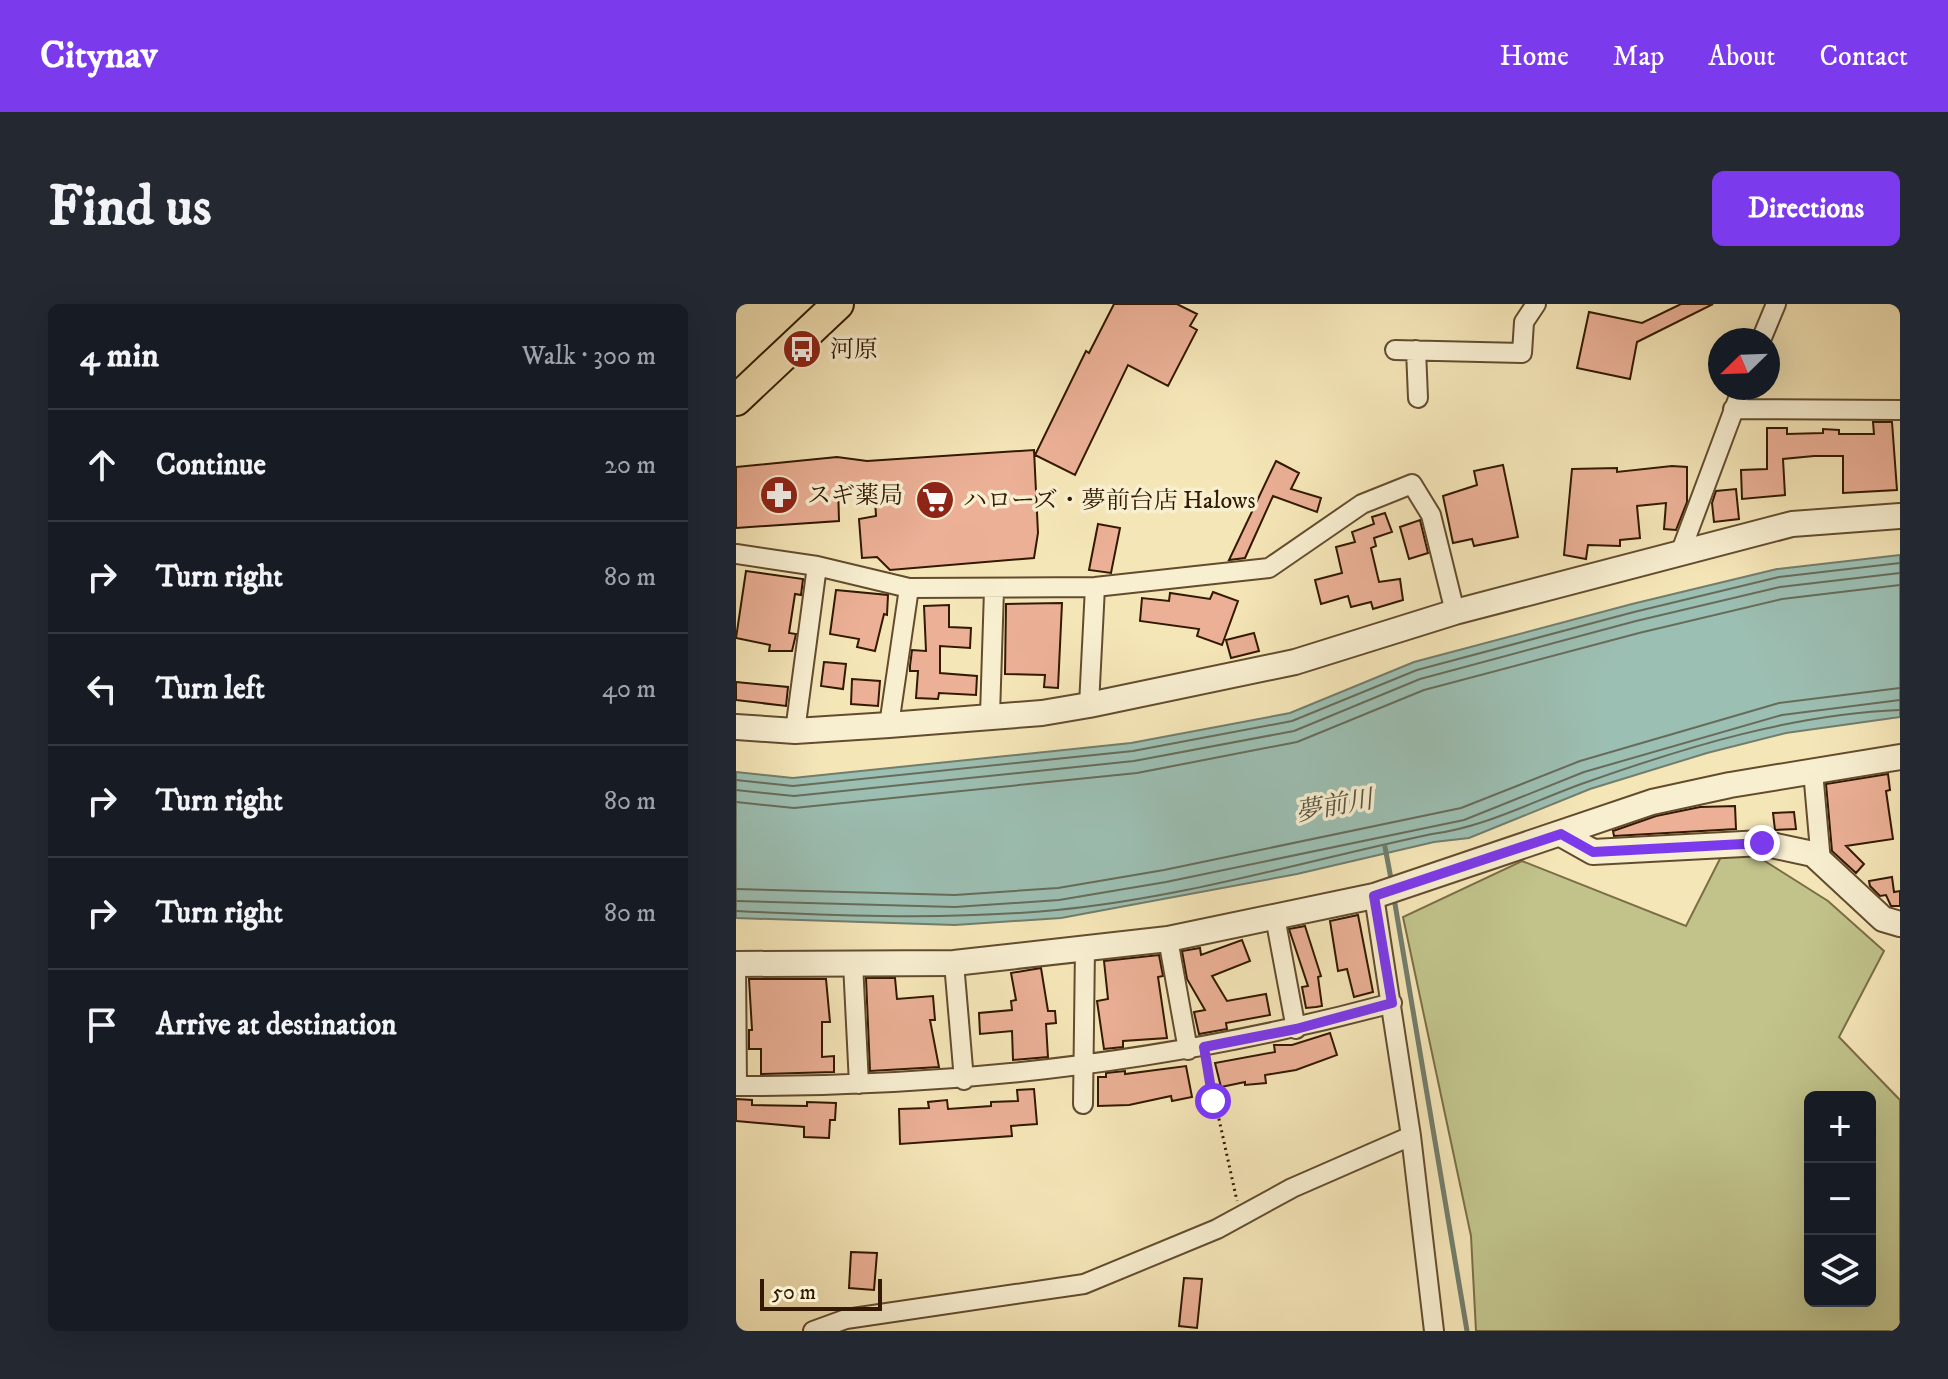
<!DOCTYPE html>
<html lang="en">
<head>
<meta charset="utf-8">
<style>
  body { margin:0; font-family:"IM FELL DW Pica","Noto Serif JP",serif; background:#242831; color:#f1f3f6 }
  .controls { position:absolute; right:24px; bottom:24px; display:grid; overflow:hidden; border-radius:12px; box-shadow:0 8px 32px #0002 }
  .controls button { width:72px; height:72px; display:grid; place-items:center; padding:0; border:0; border-bottom:2px solid #363941; background:#171b24; color:#f1f3f6; font:40px sans-serif }
  .compass { position:absolute; left:972px; top:24px; width:72px; height:72px; border-radius:50%; background:#171b24; box-shadow:0 8px 32px #0002; rotate:247deg }
  .scale { position:absolute; left:24px; bottom:20px; width:122px; box-sizing:border-box; padding-left:8px; border:4px solid #321900; border-top:0; font-size:22px; line-height:28px; white-space:nowrap; color:#321900; -webkit-text-stroke:6px #f8efd1; paint-order:stroke }
  .stop { position:absolute; width:24px; height:24px; margin:-18px; border:6px solid #7c3aed; border-radius:50%; background:#fff }
  .stop.end { background:#7c3aed; border-color:#fff; box-shadow:0 2px 8px #0008 }
  .list { margin:0; padding:0; list-style:none }
  h2 { display:flex; justify-content:space-between; align-items:center; height:104px; margin:0; padding:0 32px; font-size:34px }
  h2 small { font-size:26px; font-weight:400; color:#9ea1a6 }
  .list li { display:grid; grid-template-columns:52px 1fr auto; gap:24px; align-items:center; box-sizing:border-box; height:112px; padding:0 32px; border-top:2px solid #363941 }
  .list b { display:block; font-size:30px; white-space:nowrap }
  .list em { font-size:26px; font-style:normal; color:#9ea1a6 }
  .icon { flex:none; width:44px; height:44px; fill:none; stroke:currentColor; stroke-width:2; stroke-linecap:round; stroke-linejoin:round }
  .map { position:relative; flex:none; width:1164px; height:1027px; overflow:hidden; border-radius:12px }
  header { display:flex; align-items:center; gap:48px; box-sizing:border-box; height:112px; padding:0 40px; background:#7c3aed; color:#fff }
  header strong { font-size:38px }
  nav { display:flex; gap:44px; margin-inline-start:auto; font-size:28px }
  .intro { display:flex; align-items:center; justify-content:space-between; box-sizing:border-box; height:192px; padding:0 48px }
  h1 { margin:0; font-size:56px }
  .button { padding:20px 36px; border-radius:12px; background:#7c3aed; color:#fff; font-size:28px; font-weight:700 }
  main { display:flex; gap:48px; padding:0 48px }
  aside { flex:1; background:#171b24; border-radius:12px; box-shadow:0 8px 32px #0002 }
  .map>svg:first-child { display:block }
  .green { fill:#c1c38b; stroke:#7a6e46; stroke-width:2; fill-rule:evenodd }
  .water { fill:#9cbfb3; stroke:#727d6b; stroke-width:2 }
  .lines { fill:none; stroke-linecap:round; stroke-linejoin:round }
  .shore { stroke:#676c5a; stroke-width:2 }
  .stream { stroke:#727d6b; stroke-width:5 }
  .building { fill:#ebb096; stroke:#321900; stroke-width:2 }
  .minor-casing { stroke:#634c2e; stroke-width:22 }
  .tertiary-casing { stroke:#634c2e; stroke-width:28 }
  .primary-casing { stroke:#321900; stroke-width:34 }
  .path { stroke:#321900; stroke-width:3; stroke-dasharray:2 4; stroke-linecap:butt }
  .minor { stroke:#f8efd1; stroke-width:18 }
  .tertiary { stroke:#f8efd1; stroke-width:24 }
  .primary { stroke:#f5e6b8; stroke-width:30 }
  .route { stroke:#7c3aed; stroke-width:10 }
  .labels { text-anchor:middle; stroke-width:7; stroke-linejoin:round; paint-order:stroke }
  .poi-label { font-size:24px; fill:#321900; stroke:#f8efd1; text-anchor:start }
  .water-label { font-size:26px; font-style:italic; fill:#57533f; stroke:#f8efd1 }
</style>
</head>
<body>
<header>
<strong>Citynav</strong>
<nav><a>Home</a><a>Map</a><a>About</a><a>Contact</a></nav>
</header>
<div class="intro"><h1>Find us</h1><a class="button">Directions</a></div>
<main>
<aside>
<h2>4 min<small>Walk · 300 m</small></h2>
<ul class="list">
<li><svg class="icon" aria-label="ahead" viewBox="0 0 24 24"><path d="M12 20V5M6 11l6-6 6 6"/></svg><div><b>Continue</b></div><em>20 m</em></li>
<li><svg class="icon" aria-label="right" viewBox="0 0 24 24"><path d="M7 20v-9h11M14 6l5 5-5 5"/></svg><div><b>Turn right</b></div><em>80 m</em></li>
<li><svg class="icon" aria-label="left" viewBox="0 0 24 24"><path d="M17 20v-9H6M10 6l-5 5 5 5"/></svg><div><b>Turn left</b></div><em>40 m</em></li>
<li><svg class="icon" aria-label="right" viewBox="0 0 24 24"><path d="M7 20v-9h11M14 6l5 5-5 5"/></svg><div><b>Turn right</b></div><em>80 m</em></li>
<li><svg class="icon" aria-label="right" viewBox="0 0 24 24"><path d="M7 20v-9h11M14 6l5 5-5 5"/></svg><div><b>Turn right</b></div><em>80 m</em></li>
<li><svg class="icon" aria-label="arrive" viewBox="0 0 24 24"><path d="M6 21V4h12l-3 4 3 4H6"/></svg><div><b>Arrive at destination</b></div></li>
</ul>
</aside>
<div class="map">
<svg width="1164" height="1027" viewBox="0 0 1164 1027">
  <rect width="100%" height="100%" fill="#f5e6b8"/>
  <filter id="stains"><feTurbulence type="fractalNoise" baseFrequency=".0025" numOctaves="4"/><feColorMatrix values="0 0 0 0 .2 0 0 0 0 .09 0 0 0 0 .02 0 0 0 .5 -.17"/></filter>
  <radialGradient id="worn" r=".72"><stop offset=".6" stop-color="#630" stop-opacity="0"/><stop offset="1" stop-color="#630" stop-opacity=".3"/></radialGradient>
  <path class="green" d="M994,535l98,62 56,50 -45,86 61,63v231h-424l-5,-95 -68,-319 119,-56 164,65zM1074,793h60v204h-60z"/>
  <path class="water" d="M1164,251v162l-114,16 -79,20 -117,36 -121,49 -35,4 -137,32 -236,44 -106,7 -219,-7v-146l57,6 338,-35 159,-30 124,-51 218,-58 145,-35z"/>
  <g class="lines">
    <path class="shore" d="M0,476l57,6 340,-35 159,-30 125,-51 217,-58 145,-35 121,-14
      M0,486l58,6 340,-35 160,-30 126,-52 216,-58 144,-34 120,-14
      M0,498l58,6 343,-35 160,-31 127,-52 215,-57 143,-34 118,-14
      M0,585l219,6 103,-7 106,-18 297,-62 119,-47 199,-58 121,-15
      M0,597l219,6 104,-7 107,-18 298,-62 120,-48 198,-57 118,-15
      M0,607c106,5 215,9 321,-1 127,-12 251,-50 375,-76 54,-7 103,-34 155,-52 99,-35 207,-68 313,-72"/>
    <path class="stream" d="M649,543l7,37
      M658,594l73,433"/>
  </g>
  <path class="building" d="M378,0h63l20,10 -7,12 7,4 -29,56 -40,-21 -53,110 -40,-20 51,-104 3,2z
    M945,0h32l-76,38 -7,37 -53,-11 12,-56 53,11z
    M1137,118h19l5,68 -54,3v-37h-29l-31,3 2,36 -43,4 -1,-29 26,-1v-41h20v6l36,-1v-4l16,1v4h35z
    M298,146l4,83 -4,25 -144,12 -13,-13 -15,1 -3,-39 17,-3 -2,-33 -36,2 1,36 -103,7v-61l101,-10 30,4z
    M540,157l23,12 -8,16 30,9 -4,14 -44,-16 -28,62 -16,2z
    M767,161l15,72 -44,9 -2,-7 -19,4 -10,-47 34,-11 -3,-14z
    M936,162l15,1v35l-11,28 -12,-1 2,-26 -29,3 3,32 -20,2v6l-32,-1 -2,14 -22,-4 8,-86 45,-1v4z
    M1000,185l3,30 -25,3 -2,-19 4,-12z
    M649,209l7,19 -18,6 2,8 -5,2 8,34 21,-3 3,21 -30,9 -2,-7 -20,5 -3,-11 -27,8 -6,-24 27,-7 -6,-26 19,-5 -3,-10 22,-8 -2,-7z
    M684,216l8,33 -19,6 -9,-32z
    M362,220l22,4 -9,45 -22,-3z
    M10,267l57,8 -2,16 -6,-1 -6,39 7,1 -4,17h-23l1,-6 -34,-7z
    M100,286l52,5 -1,20 -3,-1 -9,37 -18,-4 2,-8 -29,-5z
    M477,288l25,9 -16,44 -25,-9 2,-7 -59,-8 2,-23 27,3 1,-8 40,6z
    M326,299l-4,85 -14,-1 1,-12 -40,-1 1,-70z
    M213,301v22l22,1 -1,20 -30,-2v27l37,3 -1,19 -37,-2 -1,6 -22,-1 2,-27h-8v-5l2,-16 14,1 -2,-45z
    M518,329l5,18 -28,7 -5,-18z
    M88,358l22,2 -3,25 -22,-3z
    M116,375l28,2 -2,25 -27,-2z
    M0,378l52,5 -2,19 -50,-6z
    M1152,470l2,16 -4,1 7,48 -47,7 18,18 -8,9 -24,-22 -6,-67z
    M999,502l1,23 -122,7 -1,-5 43,-15 44,-9z
    M1058,508l2,17 -21,1 -2,-17z
    M1156,573l2,15 6,-1v15h-9l-5,-11 -6,1 -10,-10 -1,-5z
    M622,611l15,77 -19,5 -7,-28 -9,2 -8,-50z
    M569,622l16,50 -3,1 4,29 -6,1 -10,1 -4,-21 6,-1 -19,-57z
    M506,636l8,21 -38,15 15,25 39,-7 4,21 -44,8 1,6 -28,5 -5,-22 11,-2 -18,-31 -5,-28 18,-3 1,7z
    M423,651l4,21 -5,1 9,61 -44,3v6l-19,2 -7,-48 11,-2 -4,-38z
    M305,664l7,43h7l1,12 -10,1 2,33 -35,3 -1,-29 -32,3 -1,-21 33,-3 -1,-9 5,-1 -5,-27z
    M130,674h29l2,21 36,-3 2,24h-5l9,47 -69,4z
    M13,675h77l4,43h-8v35l12,-1v16l-73,2v-25h-12v-19h3z
    M594,729l7,22 -41,15 -31,5 1,8 -21,2v-3l-24,5 -6,-24 60,-11 -1,-7h18z
    M450,762l6,31 -20,4 -1,-5 -42,9 -31,1v-29h8v-4l19,-2v3z
    M298,785l3,35 -26,2 1,10 -112,8 -1,-35 30,-1 -1,-6 19,-2 1,9 43,-3v-4l27,-1 -1,-11z
    M0,795l16,1v5l55,1v-4l29,1 -1,17h-5l-1,18 -25,-1v-10l-68,-6z
    M115,948l26,1 -3,37 -25,-2z
    M448,974l18,1 -5,49 -18,-2z"/>
  <g class="lines">
    <g class="minor-casing">
      <path id="minor" d="M1025,36l15,-36
        M659,46l127,3 2,-31 12,-18
        M680,46l2,48
        M997,105l167,1
        M945,247l61,-163
        M0,250l81,12 92,22 186,-1 174,-19 93,-64 50,-20 19,31 24,97
        M353,401l6,-118
        M254,411l4,-125
        M153,421l20,-137
        M59,427l22,-165
        M1077,467l8,91
        M638,592l37,240 23,195
        M539,613l21,112
        M432,635l20,111
        M117,659l6,121
        M218,659l10,117
        M0,660l1,122
        M0,782c222,1 442,-25 656,-83
        M347,800l2,-156
        M77,1027l33,-12 238,-35 133,-55 75,-41 119,-52"/>
    </g>
    <g class="tertiary-casing">
      <path id="tertiary" d="M0,423l59,4 94,-6 153,-12 47,-8 206,-43 160,-50 337,-88 108,-8
        M825,530l32,18 169,-9 51,11 70,65 17,5
        M0,660l218,-1 214,-24 206,-43 278,-94 78,-17 170,-28"/>
    </g>
    <g class="primary-casing">
      <path id="primary" d="M0,96l102,-96"/>
    </g>
    <path class="path" d="M470,756l31,141"/>
    <use href="#minor" class="minor"/>
    <use href="#tertiary" class="tertiary"/>
    <use href="#primary" class="primary"/>
  </g>
  <g class="lines">
    <path class="route" d="M477,797l-9,-54 92,-18 96,-26 -18,-107 187,-62 32,18 169,-9"/>
  </g>
  <defs>
    <g id="bus-disc" transform="scale(2)"><circle r="9.5" fill="#8f2418" stroke="#f8efd1"/><path d="M-5-6H5V4H4V6H2V4H-2V6H-4V4H-5ZM-3.5-4V0h7V-4ZM-3.5 1.2v1.5H-2V1.2ZM2 1.2v1.5H3.5V1.2Z" fill="#fff"/></g>
    <g id="pharmacy-disc" transform="scale(2)"><circle r="9.5" fill="#8f2418" stroke="#f8efd1"/><path d="M-2-6h4v4h4v4h-4v4h-4v-4h-4v-4h4Z" fill="#fff"/></g>
    <g id="supermarket-disc" transform="scale(2)"><circle r="9.5" fill="#8f2418" stroke="#f8efd1"/><path d="M-6-5.5h2.5l.6 2H6L4.5 2H-2.5L-4.4-4H-6ZM-1.5 3.2a1.3 1.3 0 1 0 .1 0ZM3 3.2a1.3 1.3 0 1 0 .1 0Z" fill="#fff"/></g>
  </defs>
  <g fill-rule="evenodd">
    <use href="#bus-disc" x="66" y="45"/>
    <use href="#pharmacy-disc" x="43" y="191"/>
    <use href="#supermarket-disc" x="199" y="196"/>
  </g>
  <g class="labels">
    <g class="poi-label">
      <text x="94" y="53">河原</text>
      <text x="71" y="199">スギ薬局</text>
      <text x="227" y="204">ハローズ・夢前台店 Halows</text>
    </g>
    <g class="water-label">
      <text transform="translate(598 501) rotate(-10)" y="9">夢前川</text>
    </g>
  </g>
  <rect width="100%" height="100%" filter="url(#stains)"/>
  <rect width="100%" height="100%" fill="url(#worn)"/>
</svg>
<div class="controls">
<button>+</button>
<button>−</button>
<button><svg class="icon" aria-label="layers" viewBox="0 0 24 24"><path d="M12 4l9 5-9 5-9-5zM3 14l9 5 9-5"/></svg></button>
</div>
<svg class="compass" viewBox="-18 -18 36 36"><path d="M0-13l5 13h-10z" fill="#e53935"/><path d="M0 13l5-13h-10z" fill="#9ea1a6"/></svg>
<div class="scale">50 m</div>
<div class="stop" style="left:477px;top:797px"></div>
<div class="stop end" style="left:1026px;top:539px"></div>
</div>
</main>
</body>
</html>
